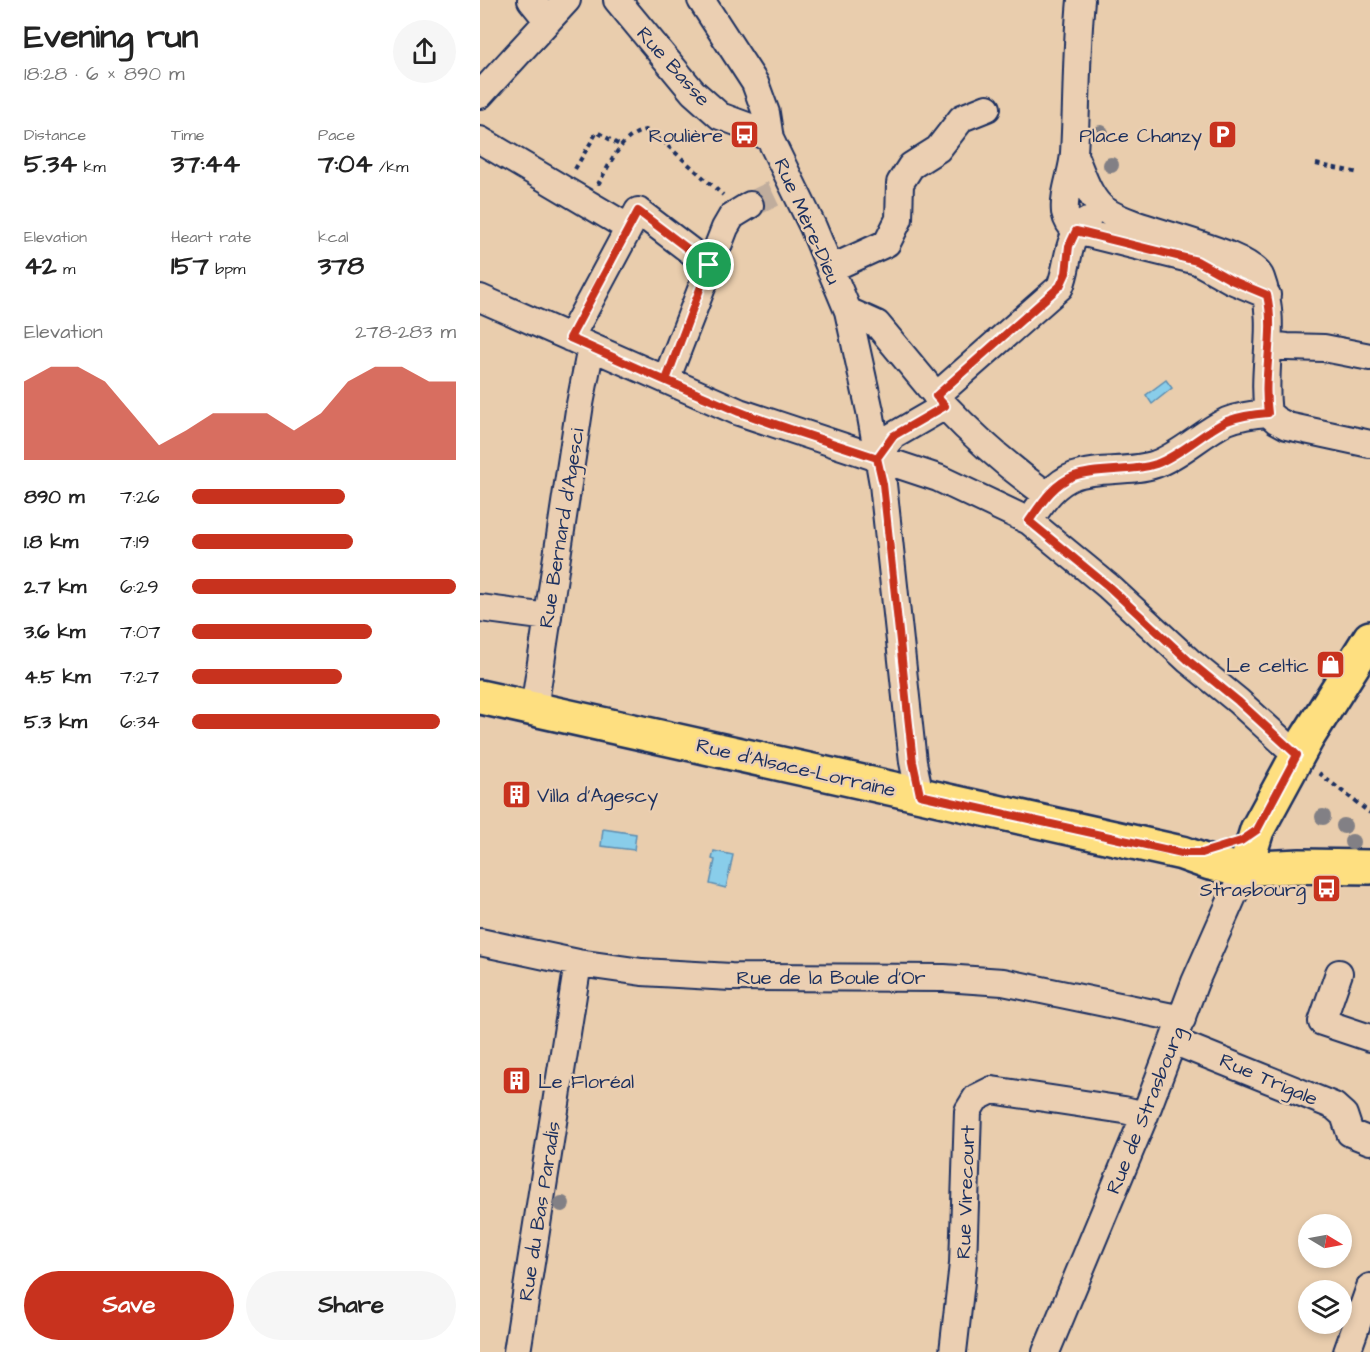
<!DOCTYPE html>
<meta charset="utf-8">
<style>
:root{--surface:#fff;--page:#f6f6f6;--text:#222;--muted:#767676;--accent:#c8321e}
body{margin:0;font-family:"Architects Daughter",sans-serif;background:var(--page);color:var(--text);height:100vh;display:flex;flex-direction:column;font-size:22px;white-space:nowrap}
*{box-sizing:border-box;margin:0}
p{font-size:20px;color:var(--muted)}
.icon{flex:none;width:33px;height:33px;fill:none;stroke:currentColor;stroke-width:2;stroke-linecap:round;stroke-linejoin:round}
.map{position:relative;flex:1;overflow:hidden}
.details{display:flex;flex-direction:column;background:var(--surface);width:480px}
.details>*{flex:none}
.needle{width:39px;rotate:100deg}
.fabs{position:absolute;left:818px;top:1214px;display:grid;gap:12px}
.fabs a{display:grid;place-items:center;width:54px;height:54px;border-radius:50%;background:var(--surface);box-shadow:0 3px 9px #0003;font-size:30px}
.pin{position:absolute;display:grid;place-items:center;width:51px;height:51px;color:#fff;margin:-26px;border:3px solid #fff;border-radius:50%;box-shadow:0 2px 6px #0007}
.round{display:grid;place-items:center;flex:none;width:63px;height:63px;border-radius:32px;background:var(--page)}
.overview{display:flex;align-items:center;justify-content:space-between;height:102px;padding:0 24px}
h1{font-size:33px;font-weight:700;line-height:45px}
.stats{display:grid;grid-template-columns:repeat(3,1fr);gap:9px;height:102px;padding:6px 24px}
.stats div{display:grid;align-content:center}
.stats b{font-size:26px;font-weight:700}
.stats small{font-size:16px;font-weight:400}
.stats p{font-size:16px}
.chart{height:168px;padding:12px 24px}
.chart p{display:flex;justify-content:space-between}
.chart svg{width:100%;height:108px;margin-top:6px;fill:var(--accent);opacity:.7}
.cta{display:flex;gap:12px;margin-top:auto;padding:12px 24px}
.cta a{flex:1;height:69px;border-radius:36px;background:var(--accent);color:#fff;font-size:24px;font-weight:700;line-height:69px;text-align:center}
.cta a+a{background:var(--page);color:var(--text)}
ul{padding:0 24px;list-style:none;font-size:20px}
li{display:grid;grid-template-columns:96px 72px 1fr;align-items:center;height:45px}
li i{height:15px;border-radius:8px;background:var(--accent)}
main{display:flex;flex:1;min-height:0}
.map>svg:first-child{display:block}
.water{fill:#89cdea;stroke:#5d8eb2;stroke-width:1.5}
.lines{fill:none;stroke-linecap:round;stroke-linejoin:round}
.minor-tunnel{stroke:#c0ad9d;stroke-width:26;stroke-dasharray:26 13;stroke-linecap:butt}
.minor-casing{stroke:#1b2f5e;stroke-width:30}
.major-casing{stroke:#1b2f5e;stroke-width:38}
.path{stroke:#1b2f5e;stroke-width:4;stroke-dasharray:4.5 4.5;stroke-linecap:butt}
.minor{stroke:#ebcfb2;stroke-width:26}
.major{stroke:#fedf80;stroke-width:33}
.tree{fill:#828085}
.route-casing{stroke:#fff;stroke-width:12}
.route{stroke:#c8321e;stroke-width:8}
.labels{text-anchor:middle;stroke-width:5;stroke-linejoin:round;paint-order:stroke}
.street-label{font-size:20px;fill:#1b2f5e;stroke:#ebcfb2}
.poi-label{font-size:20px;fill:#1b2f5e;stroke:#ebcfb2;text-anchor:end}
</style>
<main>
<section class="details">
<div class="overview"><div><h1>Evening run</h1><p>18:28 · 6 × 890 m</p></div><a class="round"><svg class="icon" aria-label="share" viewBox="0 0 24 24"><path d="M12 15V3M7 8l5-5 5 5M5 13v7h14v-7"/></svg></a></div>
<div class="stats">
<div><p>Distance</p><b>5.34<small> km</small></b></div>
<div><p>Time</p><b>37:44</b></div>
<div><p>Pace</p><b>7:04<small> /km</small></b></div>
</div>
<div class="stats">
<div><p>Elevation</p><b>42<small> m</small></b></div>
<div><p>Heart rate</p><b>157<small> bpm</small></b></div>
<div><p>kcal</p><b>378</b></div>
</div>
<div class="chart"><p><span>Elevation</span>278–283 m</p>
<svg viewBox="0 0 160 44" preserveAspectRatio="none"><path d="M0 44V12L10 6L20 6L30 12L40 25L50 38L60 32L70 25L80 25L90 25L100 32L110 25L120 12L130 6L140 6L150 12L160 12V44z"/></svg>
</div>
<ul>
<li><b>890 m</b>7:26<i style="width:58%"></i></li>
<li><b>1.8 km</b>7:19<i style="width:61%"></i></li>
<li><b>2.7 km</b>6:29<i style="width:100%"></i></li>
<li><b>3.6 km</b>7:07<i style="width:68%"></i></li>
<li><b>4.5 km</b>7:27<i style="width:57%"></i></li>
<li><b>5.3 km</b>6:34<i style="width:94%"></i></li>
</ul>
<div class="cta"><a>Save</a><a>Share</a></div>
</section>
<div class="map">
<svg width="890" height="1352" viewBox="0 0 890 1352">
<rect width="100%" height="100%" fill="#e9cdad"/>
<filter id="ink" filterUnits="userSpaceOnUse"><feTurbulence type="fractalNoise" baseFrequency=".0167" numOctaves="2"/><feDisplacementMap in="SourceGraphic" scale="12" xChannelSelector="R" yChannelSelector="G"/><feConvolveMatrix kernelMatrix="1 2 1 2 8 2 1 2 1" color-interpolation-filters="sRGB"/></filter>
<g filter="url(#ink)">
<path class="water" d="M 686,380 L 692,388 L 672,404 L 666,395 Z
M 123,829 L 156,834 L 154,850 L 121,846 Z
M 234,851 L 253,855 L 246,888 L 230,884 L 235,860 L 232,859 Z"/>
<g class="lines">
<path class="minor-tunnel" d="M 270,205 L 301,190"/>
<defs>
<path id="minor" d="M 51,0 L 68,21
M 137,0 L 213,92 L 240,116 L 270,127 L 290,139
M 221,0 L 275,83 L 286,113 L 290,139 L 333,227 L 368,311 L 390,411 L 403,484 L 433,762 L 440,795
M 601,0 C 596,51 597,102 594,153 C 593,172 583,192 585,212 C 587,221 590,225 596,231 L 717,261 L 751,280 L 787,295
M 0,95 L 87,0
M 0,140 L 149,228
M 594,155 C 602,173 609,199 625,210 C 655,232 771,250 781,278 C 798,324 781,366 788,413
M 350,269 L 407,243 L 419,219 L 420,183 L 431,166 L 458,149 L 482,118 L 507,108
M 0,298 L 259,412 L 458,478 L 549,521 L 628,586 L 709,661 L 758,701 L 817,755
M 368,311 L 397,324 L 465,406 L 413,436 L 397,458
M 90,338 L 158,211 L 229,265
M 789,345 L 807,347 L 844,348 L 890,357
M 186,380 L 245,228 L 252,216 L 270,205
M 456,396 L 580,287 C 590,263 585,238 607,221
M 465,406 C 497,440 530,468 567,495
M 788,413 L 796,420 L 807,426 L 890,444
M 549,521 C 561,504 573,484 594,476 C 620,467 650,473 676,464 C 702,454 722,433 747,421 C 760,416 774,414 788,413
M 0,608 L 68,617
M 54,709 L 100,404 L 111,347
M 0,942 L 98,963 L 162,972 L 251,977 L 464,978 L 523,982 L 702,1019
M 859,973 L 842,1022 L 890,1038
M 693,1041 L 854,1106 L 864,1115 L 870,1133 L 890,1141
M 37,1352 L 98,963
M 473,1352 L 483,1264 L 488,1111 L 496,1098 L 512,1090 L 644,1110 L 665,1115
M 566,1352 L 665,1115 L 715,982 L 765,869
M 867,1352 L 890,1287"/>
<path id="major" d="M 0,697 L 702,853 L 730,863 L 756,869 L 820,866 L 890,867
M 765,869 L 777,830 L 827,738 L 890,638"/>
</defs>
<use href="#minor" class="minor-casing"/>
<use href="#major" class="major-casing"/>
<path class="path" d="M 188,146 L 243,195
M 836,164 L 879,173
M 95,169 L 117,132 L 141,146
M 117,182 L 119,183 C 130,164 142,134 166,130 L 186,144
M 839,773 L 890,813"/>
<use href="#minor" class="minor"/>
<use href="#major" class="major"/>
</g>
<g class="tree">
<circle cx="621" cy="133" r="8"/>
<circle cx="631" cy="165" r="8"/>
<circle cx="843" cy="817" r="8"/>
<circle cx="864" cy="826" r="8"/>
<circle cx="872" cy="842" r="8"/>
<circle cx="82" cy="1204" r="8"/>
</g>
</g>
<g class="lines" filter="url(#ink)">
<defs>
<path id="route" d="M 229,265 L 186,380 L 259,412 L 397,458 L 403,484 L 433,762 L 440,795 L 702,853 L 722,853 L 761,841 L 777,830 L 817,755 L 758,701 L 709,661 L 628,586 L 549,521 C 561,504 573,484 594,476 C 619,467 650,473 676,464 C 702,454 722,433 747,421 C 760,416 774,414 788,413 C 782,373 796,334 787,295 L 751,280 L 717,261 L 596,231 L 589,246 L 586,273 L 580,286 L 456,396 L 465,406 L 413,436 L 397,458 C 351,442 303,429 258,411 C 201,389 145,362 90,338 L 158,211 L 229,265"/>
</defs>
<use href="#route" class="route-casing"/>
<use href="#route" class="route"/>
</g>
<defs>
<symbol id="bus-square" viewBox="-11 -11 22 22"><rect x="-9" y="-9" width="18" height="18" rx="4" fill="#c8321e" stroke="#ebcfb2"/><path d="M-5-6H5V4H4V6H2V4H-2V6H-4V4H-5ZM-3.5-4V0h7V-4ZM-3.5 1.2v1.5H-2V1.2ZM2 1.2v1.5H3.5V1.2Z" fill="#fff"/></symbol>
<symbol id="parking-square" viewBox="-11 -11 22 22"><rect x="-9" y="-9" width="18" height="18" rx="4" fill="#c8321e" stroke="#ebcfb2"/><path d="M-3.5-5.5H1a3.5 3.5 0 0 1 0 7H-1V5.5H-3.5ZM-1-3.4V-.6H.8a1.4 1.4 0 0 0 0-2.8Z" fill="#fff"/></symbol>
<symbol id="shop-square" viewBox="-11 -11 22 22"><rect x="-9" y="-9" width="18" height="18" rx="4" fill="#c8321e" stroke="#ebcfb2"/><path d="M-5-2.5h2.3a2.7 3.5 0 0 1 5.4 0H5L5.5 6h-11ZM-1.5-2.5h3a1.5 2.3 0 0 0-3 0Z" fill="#fff"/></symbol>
<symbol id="building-square" viewBox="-11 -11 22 22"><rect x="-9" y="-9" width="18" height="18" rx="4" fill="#c8321e" stroke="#ebcfb2"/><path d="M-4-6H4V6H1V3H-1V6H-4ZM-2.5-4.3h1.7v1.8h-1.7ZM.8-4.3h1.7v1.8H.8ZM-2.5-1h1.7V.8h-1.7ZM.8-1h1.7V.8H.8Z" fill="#fff"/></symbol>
</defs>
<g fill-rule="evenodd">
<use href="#bus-square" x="248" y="118" width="33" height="33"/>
<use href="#parking-square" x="726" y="118" width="33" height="33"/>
<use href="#shop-square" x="834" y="648" width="33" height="33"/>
<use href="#building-square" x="20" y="778" width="33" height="33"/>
<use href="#bus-square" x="830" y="872" width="33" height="33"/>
<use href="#building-square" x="20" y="1064" width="33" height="33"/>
</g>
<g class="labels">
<g class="street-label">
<text transform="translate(194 66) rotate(48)" y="7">Rue Basse</text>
<text transform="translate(328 221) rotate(66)" y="7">Rue Mère-Dieu</text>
<text transform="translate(81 528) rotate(-81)" y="7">Rue Bernard d'Agesci</text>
<text transform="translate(316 767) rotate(13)" y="7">Rue d'Alsace-Lorraine</text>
<text x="351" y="984">Rue de la Boule d'Or</text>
<text transform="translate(789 1079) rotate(23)" y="7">Rue Trigale</text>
<text transform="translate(665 1110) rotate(-68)" y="7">Rue de Strasbourg</text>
<text transform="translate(485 1192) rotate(-88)" y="7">Rue Virecourt</text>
<text transform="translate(59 1211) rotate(-81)" y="7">Rue du Bas Paradis</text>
</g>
<g class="poi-label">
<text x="243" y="142">Roulière</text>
<text x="722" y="142">Place Chanzy</text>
<text x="829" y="672">Le celtic</text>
<text x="57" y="802" text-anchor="start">Villa d'Agescy</text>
<text x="826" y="896">Strasbourg</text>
<text x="58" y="1088" text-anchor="start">Le Floréal</text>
</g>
</g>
</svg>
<div class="fabs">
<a><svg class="needle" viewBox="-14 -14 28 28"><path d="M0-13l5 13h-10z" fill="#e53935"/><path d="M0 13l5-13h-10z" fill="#767676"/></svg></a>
<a><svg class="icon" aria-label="layers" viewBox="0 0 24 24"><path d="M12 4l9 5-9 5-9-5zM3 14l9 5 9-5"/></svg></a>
</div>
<div class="pin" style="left:229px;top:265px;background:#1e9e55"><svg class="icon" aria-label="arrive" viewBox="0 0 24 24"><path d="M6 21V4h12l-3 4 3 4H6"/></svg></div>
</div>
</main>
